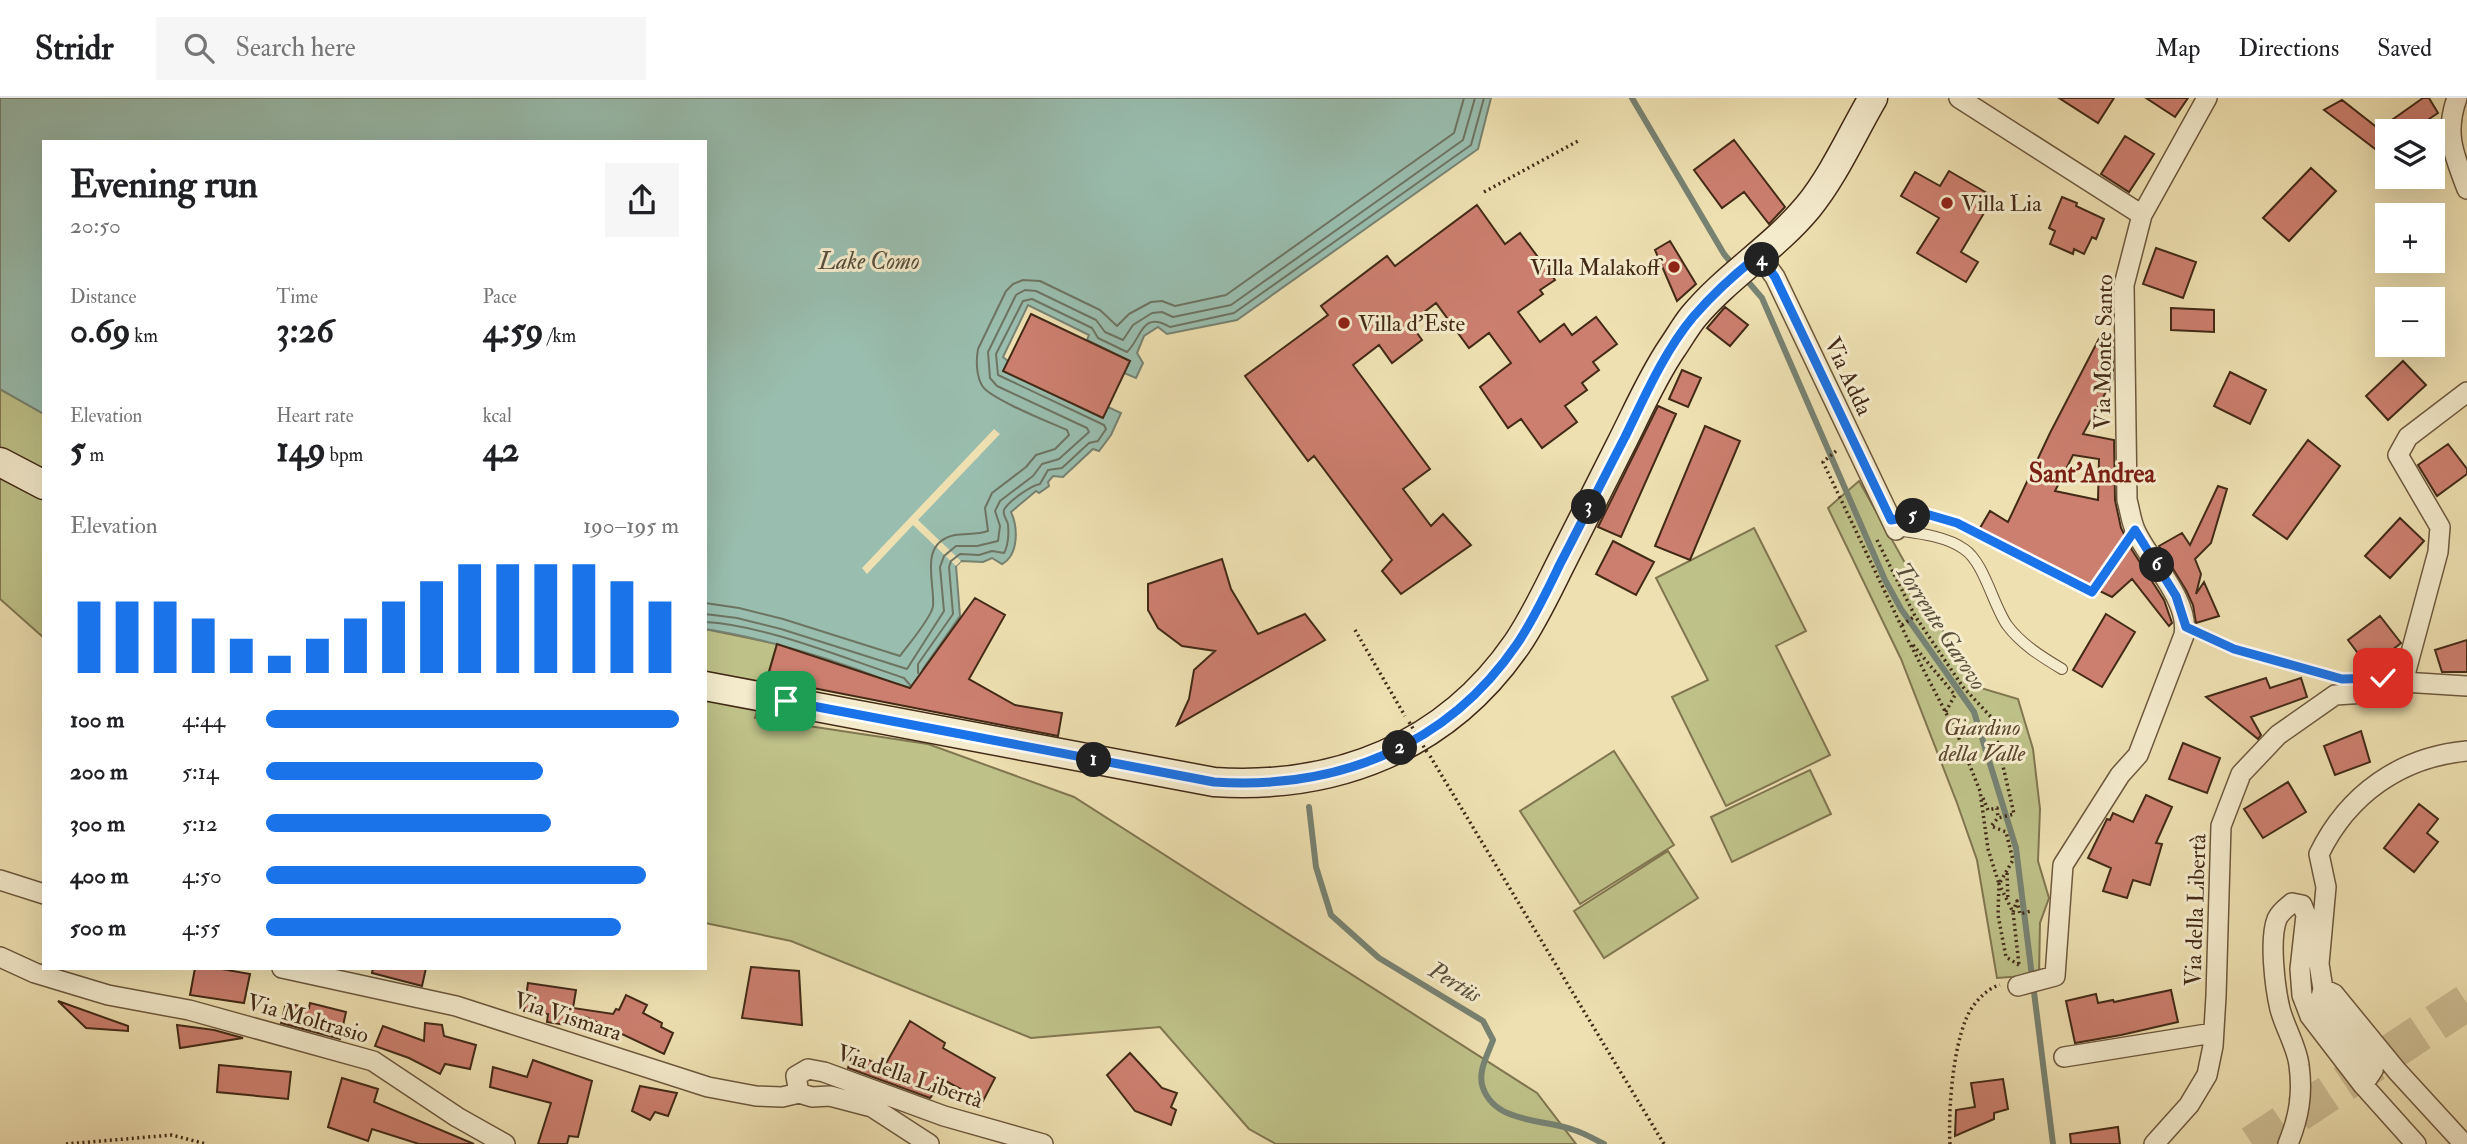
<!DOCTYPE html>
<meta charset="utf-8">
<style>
:root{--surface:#fff;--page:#f6f6f6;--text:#202124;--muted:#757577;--line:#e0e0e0;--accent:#1a73e8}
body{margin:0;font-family:"IM FELL Double Pica",serif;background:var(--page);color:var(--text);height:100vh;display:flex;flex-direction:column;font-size:26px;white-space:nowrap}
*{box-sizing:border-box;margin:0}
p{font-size:23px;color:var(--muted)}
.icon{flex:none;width:38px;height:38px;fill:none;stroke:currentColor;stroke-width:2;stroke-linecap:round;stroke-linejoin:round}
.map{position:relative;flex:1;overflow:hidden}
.sheet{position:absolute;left:42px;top:42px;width:665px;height:830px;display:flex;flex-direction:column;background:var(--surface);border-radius:0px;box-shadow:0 7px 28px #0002}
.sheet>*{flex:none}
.buttons{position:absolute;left:2375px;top:21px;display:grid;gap:14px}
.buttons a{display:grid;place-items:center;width:70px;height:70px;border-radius:0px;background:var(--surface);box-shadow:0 7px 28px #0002;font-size:35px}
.pin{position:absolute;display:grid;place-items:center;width:60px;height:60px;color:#fff;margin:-30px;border-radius:14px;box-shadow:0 4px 10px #0006}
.km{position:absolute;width:35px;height:35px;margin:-18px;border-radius:50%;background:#222;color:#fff;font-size:19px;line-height:35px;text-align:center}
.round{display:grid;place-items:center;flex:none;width:74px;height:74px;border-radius:0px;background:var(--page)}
.headline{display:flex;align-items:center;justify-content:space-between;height:119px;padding:0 28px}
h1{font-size:38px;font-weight:800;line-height:52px}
.stats{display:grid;grid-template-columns:repeat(3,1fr);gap:10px;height:119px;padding:7px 28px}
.stats div{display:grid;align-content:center}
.stats b{font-size:35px;font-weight:800}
.stats small{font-size:19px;font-weight:400}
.stats p{font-size:19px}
.chart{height:196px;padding:14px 28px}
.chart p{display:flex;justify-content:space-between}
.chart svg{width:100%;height:126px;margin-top:7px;stroke:var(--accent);stroke-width:6}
ul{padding:0 28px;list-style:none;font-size:23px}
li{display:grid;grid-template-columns:112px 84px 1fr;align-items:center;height:52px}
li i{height:18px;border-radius:9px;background:var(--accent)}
header{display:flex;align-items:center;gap:42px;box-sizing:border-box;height:98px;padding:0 35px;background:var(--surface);border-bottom:2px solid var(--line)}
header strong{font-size:33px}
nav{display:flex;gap:38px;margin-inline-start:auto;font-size:24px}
.search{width:490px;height:63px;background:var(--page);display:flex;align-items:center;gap:18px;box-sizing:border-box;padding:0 24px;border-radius:0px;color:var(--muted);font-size:26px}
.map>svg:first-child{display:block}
.green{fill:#bec188;stroke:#807650;stroke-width:2}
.water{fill:#99bdae;stroke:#778272;stroke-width:2}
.pier{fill:#eee0b1}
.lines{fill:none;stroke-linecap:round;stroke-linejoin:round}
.shore{stroke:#6e7462;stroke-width:2}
.stream{stroke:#778272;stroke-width:6}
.building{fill:#cc7f6f;stroke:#432a17;stroke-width:2;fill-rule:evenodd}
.highway-tunnel{stroke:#ccbc92;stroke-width:37;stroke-dasharray:37 18;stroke-linecap:butt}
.lane-casing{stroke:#6e583e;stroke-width:12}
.street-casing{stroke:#6e583e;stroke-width:22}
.secondary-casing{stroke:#432a17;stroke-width:31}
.path{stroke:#432a17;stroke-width:3.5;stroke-dasharray:2 3.5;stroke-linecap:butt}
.lane{stroke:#f4ebcc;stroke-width:10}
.street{stroke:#f4ebcc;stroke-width:19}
.secondary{stroke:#f4ebcc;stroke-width:28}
.path-bridge{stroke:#432a17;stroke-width:3.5;stroke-dasharray:2 3.5;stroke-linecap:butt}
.route-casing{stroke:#fff;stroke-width:14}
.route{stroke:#1a73e8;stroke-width:9}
.poi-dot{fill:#8f2418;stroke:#f4ebcc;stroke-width:2.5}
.labels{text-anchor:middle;stroke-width:6;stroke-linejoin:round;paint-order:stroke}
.poi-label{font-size:23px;fill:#432a17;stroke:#f4ebcc;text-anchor:start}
.street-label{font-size:23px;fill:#432a17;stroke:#f4ebcc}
.park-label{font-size:23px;font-style:italic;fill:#5c482e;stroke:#f4ebcc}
.water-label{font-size:24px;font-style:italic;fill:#584f3d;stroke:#f4ebcc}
.quarter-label{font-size:26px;font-weight:bold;fill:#7a1f14;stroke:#f4ebcc}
</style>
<header>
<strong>Stridr</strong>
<div class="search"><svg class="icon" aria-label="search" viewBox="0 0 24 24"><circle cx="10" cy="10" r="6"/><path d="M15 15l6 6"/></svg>Search here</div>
<nav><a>Map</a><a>Directions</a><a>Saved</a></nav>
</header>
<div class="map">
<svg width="2467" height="1046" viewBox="0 0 2467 1046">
<rect width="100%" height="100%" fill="#eee0b1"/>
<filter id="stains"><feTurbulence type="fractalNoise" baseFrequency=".00286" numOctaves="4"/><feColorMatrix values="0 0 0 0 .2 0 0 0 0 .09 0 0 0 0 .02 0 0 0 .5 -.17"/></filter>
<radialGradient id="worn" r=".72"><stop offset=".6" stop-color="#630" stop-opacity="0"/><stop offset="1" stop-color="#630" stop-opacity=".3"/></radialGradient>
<path class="green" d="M 0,291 L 44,316 L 44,540 L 0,501 Z
M 1859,383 L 1974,588 L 2018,601 L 2033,651 L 2040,711 L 2038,763 L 2049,800 L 2040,825 L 2039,877 L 1997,880 L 1977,762 L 1957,705 L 1901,561 L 1828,410 Z
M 1754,430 L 1806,533 L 1776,548 L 1830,657 L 1726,708 L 1672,599 L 1708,582 L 1656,480 Z
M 705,531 L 777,546 L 755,620 L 928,646 L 1074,699 L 1537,995 L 1576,1046 L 1276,1046 L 1249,1031 L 1160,929 L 1031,940 L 791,843 L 705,825 Z
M 1614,653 L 1674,747 L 1580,806 L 1520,713 Z
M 1810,672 L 1831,716 L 1732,764 L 1711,719 Z
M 1668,753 L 1698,800 L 1604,860 L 1574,813 Z"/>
<path class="water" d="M 0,0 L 1491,0 L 1478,51 L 1237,222 L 1167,236 L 1158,229 L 1144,238 L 1137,255 L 1143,265 L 1136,280 L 1124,275 L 1130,263 L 1087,242 L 1089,237 L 1028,207 L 1003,259 L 1008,263 L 1004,273 L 1102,320 L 1108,309 L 1121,315 L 1111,337 L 1099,353 L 1093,351 L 1063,379 L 1053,378 L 1048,384 L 1049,388 L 1039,395 L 1036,393 L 1011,414 C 1018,429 1019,457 1002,466 L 992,460 L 983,464 L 961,463 L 956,468 L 960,518 L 923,571 L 954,588 L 942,607 C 872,573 782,543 705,531 L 705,44 L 44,44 L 44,316 L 0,291 Z"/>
<path class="pier" d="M 994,331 L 1000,336 L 918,422 L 961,463 L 956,468 L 913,427 L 867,476 L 862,470 Z"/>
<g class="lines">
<path class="shore" d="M 705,505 L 739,510 L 783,521 L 900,558 C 908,547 932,519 933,508 C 935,483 918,445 955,437 C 966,435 977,437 988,433 L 985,410 L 992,395 L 1026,369 L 1036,357 L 1055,351 L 1069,337 L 1067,332 C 1049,324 993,302 983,289 C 976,279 976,262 978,251 L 1006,193 L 1013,186 L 1023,182 L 1040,183 L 1100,212 L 1117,228 L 1129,216 L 1151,204 L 1162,203 L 1175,208 L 1226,197 L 1454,35 L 1464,0
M 705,516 L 737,520 L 781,531 L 907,571 L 944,513 L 940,469 L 944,458 L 956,448 L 977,448 L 998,443 L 1000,428 L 995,413 L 1000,403 L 1033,378 L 1042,366 L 1059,361 L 1089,334 L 1087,330 L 997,288 L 990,280 L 988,254 L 1016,197 L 1025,192 L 1036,193 L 1096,222 L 1105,234 L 1123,242 L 1133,227 L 1152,215 L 1162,214 L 1173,219 L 1231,207 L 1463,42 L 1475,0
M 705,524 C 765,527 846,561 904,580 L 910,587
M 918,575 L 918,566 L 953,516 L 949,469 L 951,463 L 960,456 L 979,457 L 992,453 L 1004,455 C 1008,448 1009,436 1008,427 C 1008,422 1002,418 1004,412 C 1007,404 1032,387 1040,386 L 1048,372 L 1062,370 L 1089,345 L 1098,343 L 1106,331 L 1104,327 L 998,277 L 996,256 L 1023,203 L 1032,201 L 1092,230 L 1098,240 L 1127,254 C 1142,240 1141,212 1170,229 L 1234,215 L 1471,47 L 1484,0"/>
<path class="stream" d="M 1632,0 L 1724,156 L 1734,168
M 1744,179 L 1762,200 L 1885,482 L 1901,511 L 1974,614 L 2016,750 L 2053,1046
M 1309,709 L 1316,769 L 1331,817 L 1379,860 L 1483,923 L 1493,942 C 1488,956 1477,974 1483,990 C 1496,1026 1545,1021 1574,1032 C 1584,1035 1594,1041 1604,1046"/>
</g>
<path class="building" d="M 2059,0 L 2114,0 L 2098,25 Z
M 2146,0 L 2188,0 L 2175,19 Z
M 2423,0 L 2429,0 L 2438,15 L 2411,33 L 2387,33 L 2387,60 L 2324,12 L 2342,2 L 2379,31 Z
M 2125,38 L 2154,56 L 2129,94 L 2101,76 Z
M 1734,42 L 1785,109 L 1769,126 L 1744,94 L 1722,110 L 1694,72 Z
M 2311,70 L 2336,93 L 2289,143 L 2263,120 Z
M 1949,73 L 1987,95 L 1977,112 L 1984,115 L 1961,154 L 1978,164 L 1966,184 L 1917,155 L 1939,120 L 1901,98 L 1915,74 L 1940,88 Z
M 2062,99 L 2077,105 L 2076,108 L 2104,121 L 2096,141 L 2092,139 L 2084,156 L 2074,151 L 2073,156 L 2050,146 L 2055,133 L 2049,130 Z
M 1477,107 L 1505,146 L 1520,135 L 1555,182 L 1540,192 L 1543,196 L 1518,214 L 1540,244 L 1564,226 L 1572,237 L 1596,219 L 1617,246 L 1593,264 L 1599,272 L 1582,285 L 1587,292 L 1565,308 L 1577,324 L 1542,350 L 1521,321 L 1508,330 L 1480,289 L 1511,265 L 1489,235 L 1469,250 L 1436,205 L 1410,225 L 1422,242 L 1392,265 L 1379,247 L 1353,267 L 1430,371 L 1403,391 L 1431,428 L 1443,416 L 1471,447 L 1401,496 L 1382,473 L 1392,462 L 1314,358 L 1308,363 L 1245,278 L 1328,217 L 1321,208 L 1387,158 L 1395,168 Z
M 1670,143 L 1696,186 L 1677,203 L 1655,152 Z
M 2156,150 L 2196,164 L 2183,200 L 2143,186 Z
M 1725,209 L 1748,227 L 1730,248 L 1707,230 Z
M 2171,210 L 2214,212 L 2214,234 L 2171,232 Z
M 1031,216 L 1130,263 L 1103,320 L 1003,273 Z
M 2102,235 L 2113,242 L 2113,281 L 2083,336 L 2114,342 L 2115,402 L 2121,430 L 2132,452 L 2164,502 L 2172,525 L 2169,528 L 2132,481 L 2112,499 L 2016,452 L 1980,430 L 1990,413 L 2008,424 L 2050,335 ZM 2073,357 L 2099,361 L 2098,402 L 2055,393 Z
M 2403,263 L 2426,287 L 2388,322 L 2366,298 Z
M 1682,272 L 1701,280 L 1688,309 L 1669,301 Z
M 2230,274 L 2266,292 L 2250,326 L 2214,308 Z
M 1658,308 L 1676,316 L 1621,439 L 1598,429 Z
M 1705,328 L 1740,343 L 1690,462 L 1655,448 Z
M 2308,342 L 2340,368 L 2287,441 L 2253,417 Z
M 2448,346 L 2467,371 L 2467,376 L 2437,398 L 2418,367 Z
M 2218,388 L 2227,391 L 2211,445 L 2195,461 L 2201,476 L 2196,496 L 2204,484 L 2219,518 L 2196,525 L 2193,507 L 2186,492 L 2159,448 L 2182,435 L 2190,447 Z
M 2400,420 L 2424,443 L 2390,480 L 2365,458 Z
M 1613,443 L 1654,464 L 1636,497 L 1596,476 Z
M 1222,461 L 1231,491 L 1258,536 L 1305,516 L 1325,542 L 1177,627 L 1189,601 L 1194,572 L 1215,553 L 1182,548 L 1158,530 L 1148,512 L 1148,486 Z
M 975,500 L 1005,517 L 969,581 L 1015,607 L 1062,615 L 1058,638 L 767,581 L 777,546 L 910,590 Z
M 2106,516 L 2135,534 L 2102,589 L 2073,572 Z
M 2380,518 L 2401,545 L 2369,570 L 2348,542 Z
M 2467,542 L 2467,574 L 2442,574 L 2435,552 Z
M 2266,580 L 2270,590 L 2301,580 L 2307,599 L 2251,619 L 2261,637 L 2258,641 L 2206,599 Z
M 2361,633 L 2370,664 L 2335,677 L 2324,648 Z
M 2183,645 L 2220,660 L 2207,695 L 2169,681 Z
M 2288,684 L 2306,714 L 2263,740 L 2244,711 Z
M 2146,697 L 2172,709 L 2156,745 L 2162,746 L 2150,787 L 2133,782 L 2127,800 L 2103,793 L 2111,770 L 2088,760 L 2107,721 L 2110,722 L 2113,715 L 2133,724 Z
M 2419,706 L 2438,721 L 2427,735 L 2438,744 L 2414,774 L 2384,750 Z
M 751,869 L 799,873 L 802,927 L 742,920 Z
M 195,870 L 216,870 L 250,876 L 244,905 L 190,897 Z
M 373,870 L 426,870 L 422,888 L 372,875 Z
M 528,885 L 576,892 L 573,910 L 613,916 L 616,911 L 619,912 L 626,897 L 647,907 L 643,915 L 662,925 L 661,929 L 673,935 L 664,956 L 586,919 L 585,930 L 547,924 L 548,916 L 524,913 Z
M 2171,892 L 2178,924 L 2121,937 L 2075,945 L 2066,903 L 2096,896 L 2098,905 L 2113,902 L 2114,904 Z
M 58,903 L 128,928 L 128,933 L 86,930 Z
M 286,905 L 309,910 L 310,905 L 346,914 L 340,941 L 281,925 Z
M 910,923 L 945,945 L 943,950 L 995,980 L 983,1003 L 944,982 L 930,1000 L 848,970 L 853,955 L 884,969 Z
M 425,925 L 442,927 L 444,938 L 476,947 L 470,971 L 445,966 L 440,976 L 409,960 L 375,948 L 383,928 L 424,943 Z
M 177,927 L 214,932 L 243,940 L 180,950 Z
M 1130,955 L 1162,990 L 1177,995 L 1171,1009 L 1176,1012 L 1171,1027 L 1135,1013 L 1107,977 Z
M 533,962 L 592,983 L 578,1039 L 569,1038 L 567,1046 L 538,1046 L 551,1005 L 490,989 L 493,969 L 527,979 Z
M 219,967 L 291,974 L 288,1001 L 217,994 Z
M 342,980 L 378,991 L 374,1004 L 474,1046 L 419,1046 L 372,1031 L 368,1043 L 328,1029 Z
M 2003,981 L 2008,1011 L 1994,1015 L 1994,1021 L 1955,1038 L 1956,1012 L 1975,1009 L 1971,985 Z
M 640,988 L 677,995 L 668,1018 L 655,1014 L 650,1022 L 632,1013 Z
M 2118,1029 L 2120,1046 L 2071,1046 L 2070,1036 Z"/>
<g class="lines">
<path class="highway-tunnel" d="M 2252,1046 L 2467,904"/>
<defs>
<path id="lane" d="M 1896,432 C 1917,435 1946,438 1964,451 C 1984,464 1993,507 2007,527 C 2021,546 2042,559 2062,571"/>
<path id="street" d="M 1959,0 L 2142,117
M 2457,0 C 2444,36 2454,57 2467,91
M 1759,157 L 1775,179 L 1896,432
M 2403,584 L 2467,588
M 0,782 L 44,796
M 0,859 L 35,875 L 108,897 L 189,912 L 373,963 L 457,1019 L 505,1046
M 282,870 L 456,908 L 708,989 L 756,998 L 782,999 L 799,995
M 2018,888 L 2055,878 L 2063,767 L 2120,677 L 2138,657 L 2184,537 C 2190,502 2150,464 2136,434 C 2131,424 2130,412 2127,402 L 2124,187 L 2142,117 L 2207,0
M 2323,891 L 2334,896 L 2397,973 L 2464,1046
M 2064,959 L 2213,935
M 2363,987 L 2373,972 L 2320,903 L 2323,891 L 2319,866 L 2326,789 L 2319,756 C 2348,696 2401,659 2467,653
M 929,1046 L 872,1009 L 830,998 L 812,999 L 799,995 L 796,978 L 808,971 L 824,974 L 944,1018 L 1043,1046
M 2154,1046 L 2189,1007 L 2207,977 L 2213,948 L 2216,898 L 2221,728 L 2241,676 L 2278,637 L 2335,597 L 2381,594 L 2403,584 L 2438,454 L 2440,429 L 2398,357 L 2408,339 L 2467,294
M 2288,1046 C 2299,1019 2303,996 2299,967 C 2297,949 2285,930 2280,911 C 2275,890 2269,841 2277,821 C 2280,814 2286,810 2292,805 L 2302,807 L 2306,817 L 2300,871 L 2302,897 L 2310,918 L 2363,987 L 2416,1046"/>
<path id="secondary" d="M 0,364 L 44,387
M 705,588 L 1214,684 C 1336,692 1446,649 1517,546 C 1534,521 1547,493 1560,467 C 1580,427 1600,388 1620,348 C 1637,315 1651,281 1672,250 C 1679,240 1685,229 1693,219 C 1727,178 1774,150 1808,109 C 1834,77 1852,36 1873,0"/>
</defs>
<use href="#lane" class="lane-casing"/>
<use href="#street" class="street-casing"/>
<use href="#secondary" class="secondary-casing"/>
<path class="path" d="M 1484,94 L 1578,43
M 1836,353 L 1823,364 L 1907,540 L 1958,638 L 1980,693 L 1988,751 L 1999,786
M 1915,418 L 1926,416 L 1957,425 L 2092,494 L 2122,452
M 1877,442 L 1915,518 L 1963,589 L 1992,620 L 2014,716 L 1998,720 L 1991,728 L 2006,734 L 2013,762 L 1999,786
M 1902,527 L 1915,518
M 1355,532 L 1405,618
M 2203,537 L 2233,551 L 2329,577
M 1913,547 L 1955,597 L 1945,615
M 1430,658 L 1664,1046
M 1983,700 L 1988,712 L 1997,710 L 1998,720
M 2007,775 L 2008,802
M 2013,814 L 2017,803 L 2020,816 L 2031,813
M 2019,867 L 2006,859 L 1998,817 L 1999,786 L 2013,814 L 2019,867 L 2019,868
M 66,1046 L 172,1037 L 206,1046
M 1950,1046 C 1948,1012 1953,952 1966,921 C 1971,908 1986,890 2000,887"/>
<use href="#lane" class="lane"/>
<use href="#street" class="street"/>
<use href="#secondary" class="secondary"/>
<path class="path-bridge" d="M 1409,624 L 1427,654"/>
</g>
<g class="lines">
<defs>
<path id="route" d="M 786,603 L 1214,684 C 1336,692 1447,649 1517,546 C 1534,521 1547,493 1560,466 C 1582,424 1603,381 1625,339 C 1645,298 1664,254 1693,219 C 1712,197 1736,175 1759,157 L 1775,179 L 1891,422 L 1926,416 L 1957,425 L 2092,494 L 2135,432 L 2176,498 L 2186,529 L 2234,551 L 2342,581 L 2383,580"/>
</defs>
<use href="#route" class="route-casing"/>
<use href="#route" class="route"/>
</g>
<g class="poi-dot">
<circle cx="1947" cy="105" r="7"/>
<circle cx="1674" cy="169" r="7"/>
<circle cx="1344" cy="225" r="7"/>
</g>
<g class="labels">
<g class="poi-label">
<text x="1961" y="113">Villa Lia</text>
<text x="1660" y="177" text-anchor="end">Villa Malakoff</text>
<text x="1358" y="233">Villa d'Este</text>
</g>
<g class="street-label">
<text transform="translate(2103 254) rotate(-89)" y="8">Via Monte Santo</text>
<text transform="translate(1849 278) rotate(65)" y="8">Via Adda</text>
<text transform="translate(2195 812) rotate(-88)" y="8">Via della Libertà</text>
<text transform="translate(568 918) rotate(18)" y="8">Via Vismara</text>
<text transform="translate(308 920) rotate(16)" y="8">Via Moltrasio</text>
<text transform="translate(910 978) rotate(19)" y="8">Via della Libertà</text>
</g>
<g class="park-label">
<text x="1982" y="637">Giardino<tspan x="1982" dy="26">della Valle</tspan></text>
</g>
<g class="water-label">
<text x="869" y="171">Lake Como</text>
<text transform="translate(1941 528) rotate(57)" y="8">Torrente Garovo</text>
<text transform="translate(1455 884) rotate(31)" y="8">Pertüs</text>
</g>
<g class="quarter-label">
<text x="2092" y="384">Sant'Andrea</text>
</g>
</g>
<rect width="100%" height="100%" filter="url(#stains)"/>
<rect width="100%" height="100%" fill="url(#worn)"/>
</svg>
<div class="buttons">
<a><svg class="icon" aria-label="layers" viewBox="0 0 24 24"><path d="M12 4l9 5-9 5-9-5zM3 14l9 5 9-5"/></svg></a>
<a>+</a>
<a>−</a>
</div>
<div class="pin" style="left:786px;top:603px;background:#1e9e55"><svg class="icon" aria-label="arrive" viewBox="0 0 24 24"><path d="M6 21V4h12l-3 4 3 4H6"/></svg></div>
<div class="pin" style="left:2383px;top:580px;background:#d93025"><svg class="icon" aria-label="check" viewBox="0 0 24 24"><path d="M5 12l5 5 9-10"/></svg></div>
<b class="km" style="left:1094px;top:662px">1</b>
<b class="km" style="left:1400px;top:650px">2</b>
<b class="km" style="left:1589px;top:409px">3</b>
<b class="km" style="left:1762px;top:162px">4</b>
<b class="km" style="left:1913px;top:418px">5</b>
<b class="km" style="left:2157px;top:467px">6</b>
<section class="sheet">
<div class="headline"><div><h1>Evening run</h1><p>20:50</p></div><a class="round"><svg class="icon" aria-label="share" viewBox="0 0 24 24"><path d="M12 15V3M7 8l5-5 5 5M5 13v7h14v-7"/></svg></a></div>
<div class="stats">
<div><p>Distance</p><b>0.69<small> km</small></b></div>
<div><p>Time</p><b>3:26</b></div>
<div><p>Pace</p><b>4:59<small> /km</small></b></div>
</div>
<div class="stats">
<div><p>Elevation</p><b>5<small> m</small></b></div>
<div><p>Heart rate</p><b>149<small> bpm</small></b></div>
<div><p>kcal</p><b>42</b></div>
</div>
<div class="chart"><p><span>Elevation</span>190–195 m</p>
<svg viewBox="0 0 160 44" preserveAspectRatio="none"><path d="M5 44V19M15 44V19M25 44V19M35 44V25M45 44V32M55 44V38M65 44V32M75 44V25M85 44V19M95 44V12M105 44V6M115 44V6M125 44V6M135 44V6M145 44V12M155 44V19"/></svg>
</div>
<ul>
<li><b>100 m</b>4:44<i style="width:100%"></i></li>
<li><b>200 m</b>5:14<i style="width:67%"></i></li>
<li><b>300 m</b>5:12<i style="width:69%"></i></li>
<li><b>400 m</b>4:50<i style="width:92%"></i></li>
<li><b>500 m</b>4:55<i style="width:86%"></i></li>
</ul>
</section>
</div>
